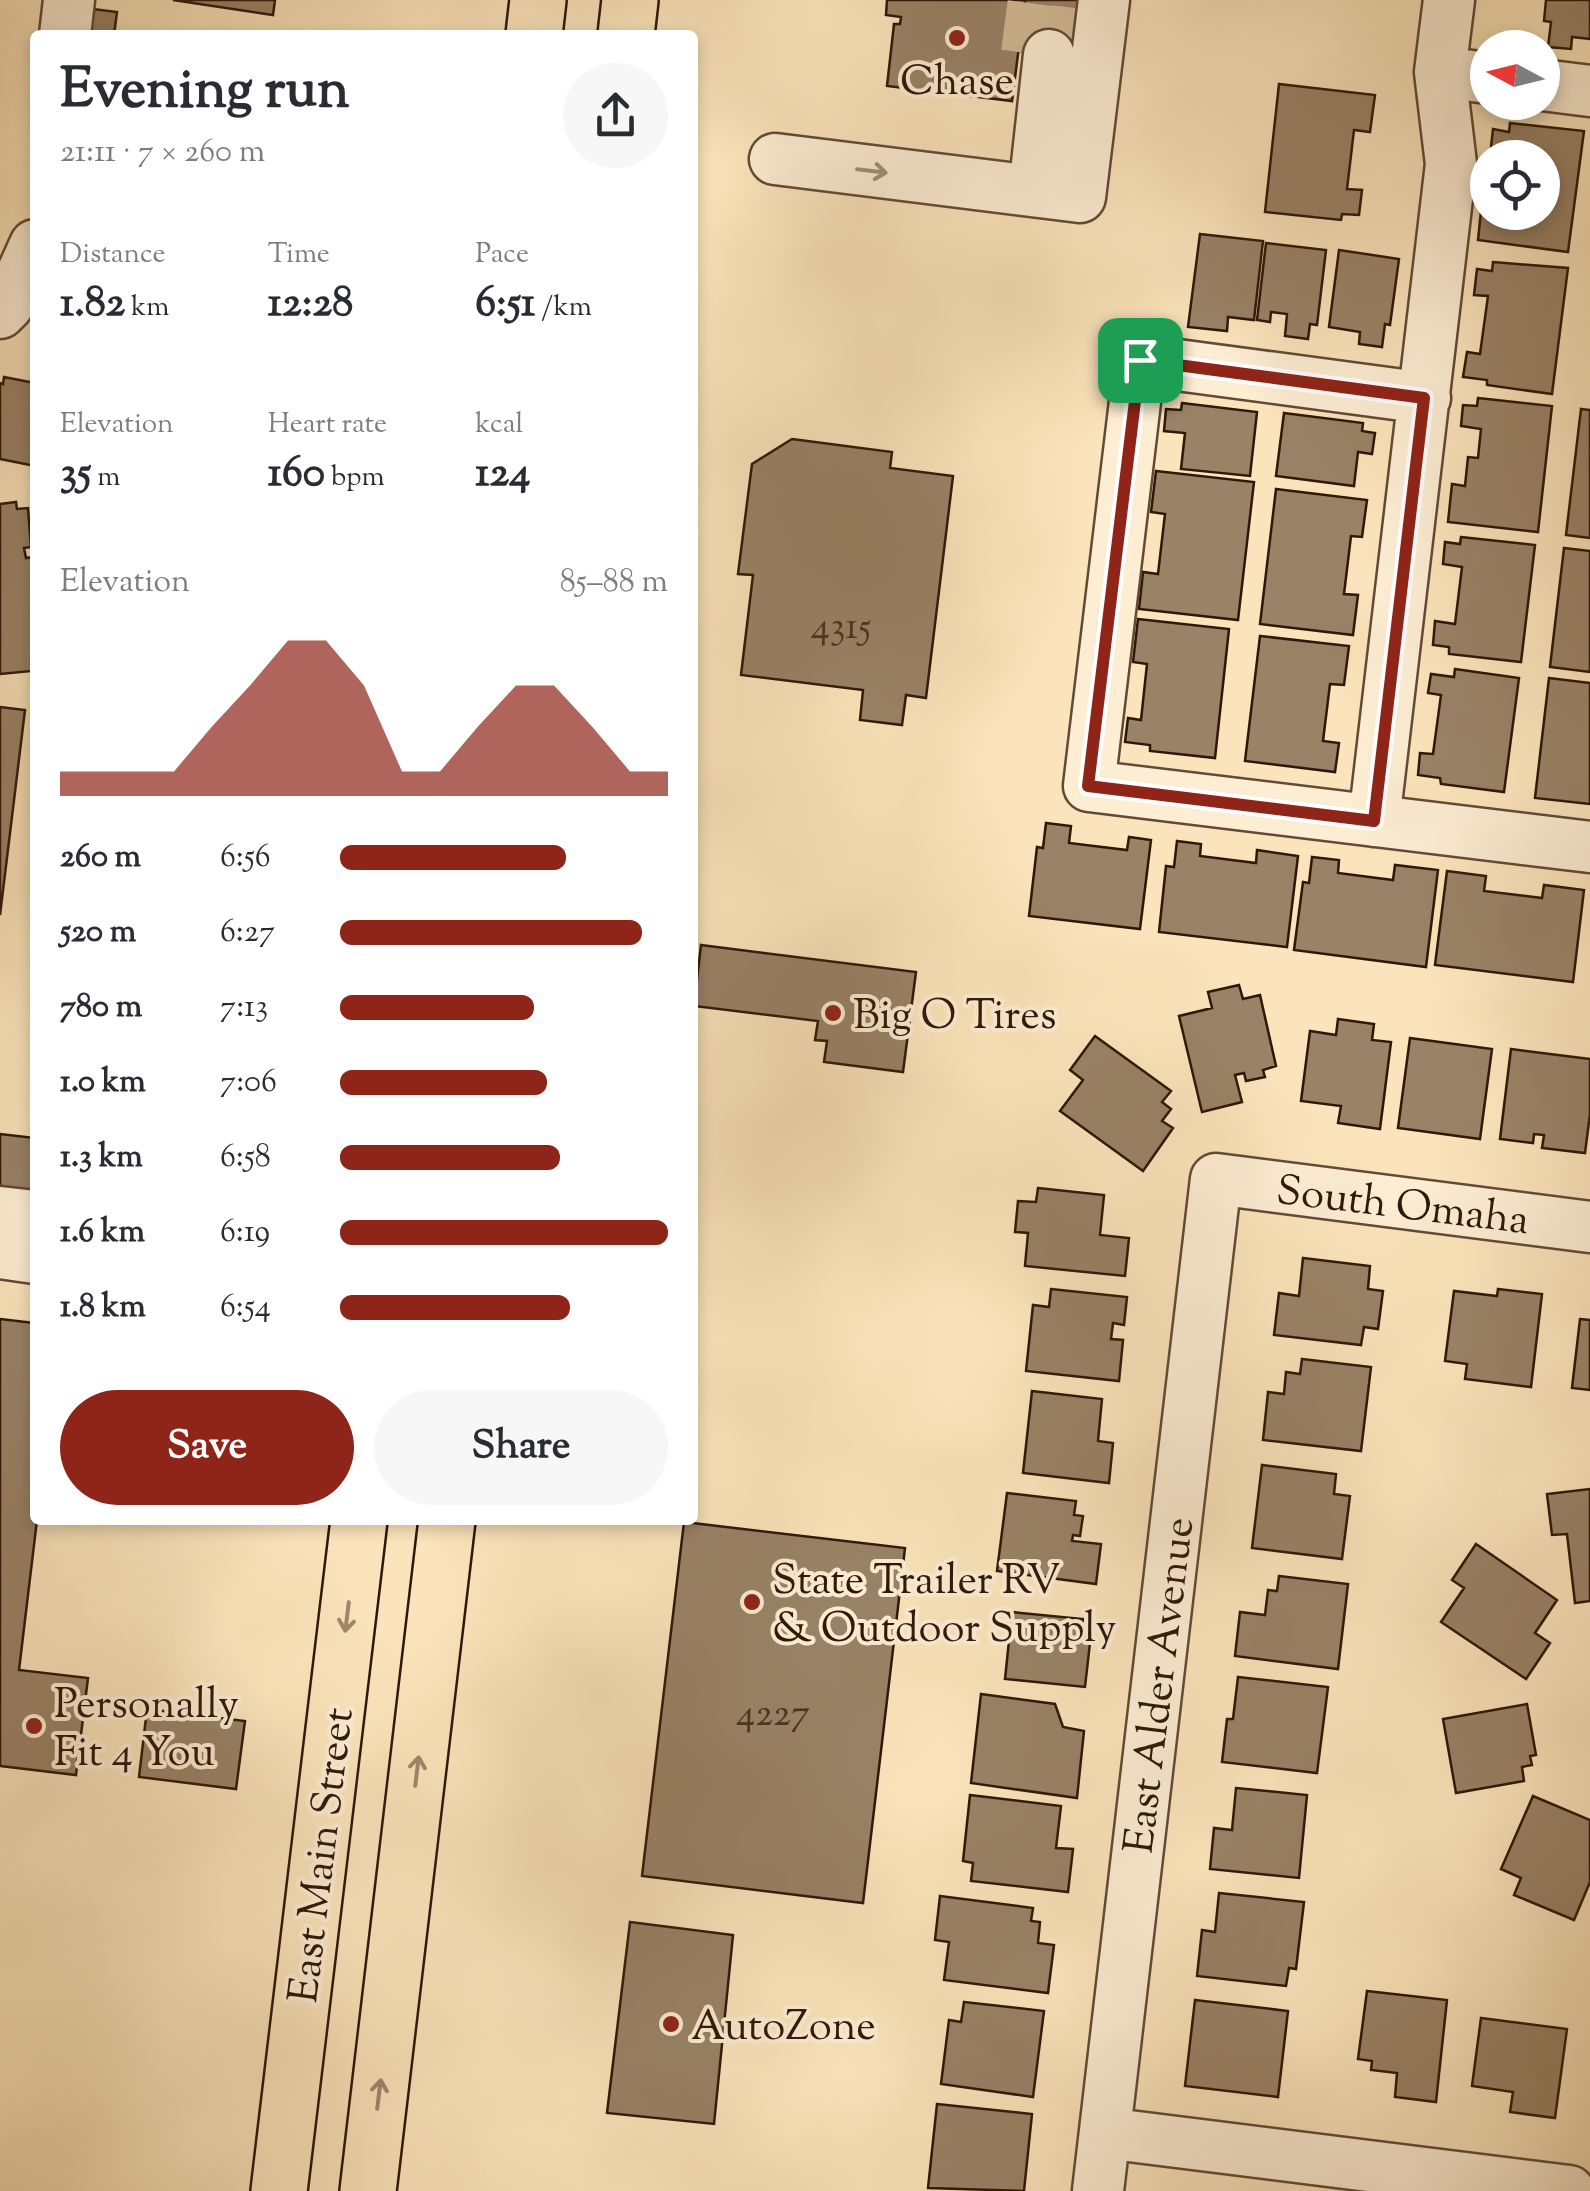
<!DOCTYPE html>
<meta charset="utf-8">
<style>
:root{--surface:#fff;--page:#f7f7f7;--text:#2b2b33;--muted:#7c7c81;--accent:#8f2418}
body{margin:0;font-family:"Sorts Mill Goudy",serif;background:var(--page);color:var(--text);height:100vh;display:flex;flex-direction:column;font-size:38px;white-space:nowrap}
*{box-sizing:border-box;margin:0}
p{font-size:32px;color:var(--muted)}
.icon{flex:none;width:55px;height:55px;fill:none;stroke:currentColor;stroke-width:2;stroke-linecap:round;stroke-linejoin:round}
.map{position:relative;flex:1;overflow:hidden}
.drawer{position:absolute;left:30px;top:30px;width:668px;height:1495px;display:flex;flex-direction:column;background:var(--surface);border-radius:10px;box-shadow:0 5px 15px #0003}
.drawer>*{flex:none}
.needle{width:65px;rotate:277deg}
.tools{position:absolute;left:1470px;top:30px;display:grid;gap:20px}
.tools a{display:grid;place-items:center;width:90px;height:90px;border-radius:50%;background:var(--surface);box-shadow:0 5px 15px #0003;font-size:50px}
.pin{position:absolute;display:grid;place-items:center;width:85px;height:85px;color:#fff;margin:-42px;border-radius:20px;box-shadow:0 5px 15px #0006}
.round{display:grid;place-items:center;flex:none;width:105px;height:105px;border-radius:52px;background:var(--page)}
.summary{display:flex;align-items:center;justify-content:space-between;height:170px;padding:0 30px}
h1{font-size:55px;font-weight:700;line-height:75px}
.metrics{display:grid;grid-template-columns:repeat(3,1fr);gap:15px;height:170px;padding:10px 30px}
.metrics div{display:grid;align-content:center}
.metrics b{font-size:42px;font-weight:700}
.metrics small{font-size:28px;font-weight:400}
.metrics p{font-size:28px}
.chart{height:280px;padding:20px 30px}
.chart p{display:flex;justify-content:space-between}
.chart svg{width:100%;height:180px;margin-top:10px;fill:var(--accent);opacity:.7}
.button{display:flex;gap:20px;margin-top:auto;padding:20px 30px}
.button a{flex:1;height:115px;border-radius:60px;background:var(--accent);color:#fff;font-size:40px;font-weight:700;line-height:115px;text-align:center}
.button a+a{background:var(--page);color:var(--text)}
ul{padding:0 30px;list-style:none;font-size:32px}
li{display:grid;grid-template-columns:160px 120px 1fr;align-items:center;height:75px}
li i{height:25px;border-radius:12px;background:var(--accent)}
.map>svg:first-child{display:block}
.building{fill:#998266;stroke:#2f1709;stroke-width:2.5}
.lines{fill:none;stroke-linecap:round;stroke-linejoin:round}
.minor-tunnel{stroke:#d2bb97;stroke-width:50;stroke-dasharray:50 25;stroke-linecap:butt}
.minor-casing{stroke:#624a36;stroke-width:55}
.major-casing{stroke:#2f1709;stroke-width:60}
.minor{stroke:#fcedd3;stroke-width:50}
.major{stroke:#fbe4bb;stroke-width:55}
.oneway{stroke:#a08d78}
.oneway2{stroke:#9f886b}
.route-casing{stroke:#fff;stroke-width:20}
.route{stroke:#8f2418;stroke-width:12}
.poi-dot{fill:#8f2418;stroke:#fcedd3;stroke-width:4}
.labels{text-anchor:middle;stroke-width:8;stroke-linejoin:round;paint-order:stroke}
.number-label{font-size:38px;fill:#4a3220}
.poi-label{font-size:42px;fill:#2f1709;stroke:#fcedd3;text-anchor:start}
.street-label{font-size:42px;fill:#2f1709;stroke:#fcedd3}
</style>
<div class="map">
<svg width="1590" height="2191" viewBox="0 0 1590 2191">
<rect width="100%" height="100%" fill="#fbe4bb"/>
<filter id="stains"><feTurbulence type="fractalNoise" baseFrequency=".002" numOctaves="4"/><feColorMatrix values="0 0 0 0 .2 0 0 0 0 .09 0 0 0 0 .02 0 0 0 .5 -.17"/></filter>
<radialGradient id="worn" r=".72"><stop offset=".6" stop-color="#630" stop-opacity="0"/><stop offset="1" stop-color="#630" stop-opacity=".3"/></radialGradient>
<path class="building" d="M 173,0 L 275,0 L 273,15 Z
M 887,0 L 1025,0 L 1012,101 L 887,86 L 894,24 L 900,24 L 901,17 L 886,15 Z
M 1025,0 L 1093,0 L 1086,59 L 1019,51 Z
M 1546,0 L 1590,0 L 1590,39 L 1572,37 L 1571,49 L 1548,47 L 1551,22 L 1544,21 Z
M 85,8 L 117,12 L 114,35 L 81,35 Z
M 1279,84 L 1375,95 L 1370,132 L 1354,130 L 1347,189 L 1362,190 L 1359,215 L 1342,214 L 1341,220 L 1265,212 Z
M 1510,123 L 1584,131 L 1568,252 L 1478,240 L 1481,211 L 1542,212 L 1542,158 L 1490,156 L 1493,129 L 1509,132 Z
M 1200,234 L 1263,241 L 1254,320 L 1228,317 L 1227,331 L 1188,327 Z
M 1266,243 L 1326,250 L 1317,325 L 1310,324 L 1308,339 L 1285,336 L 1287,314 L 1271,312 L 1270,322 L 1257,320 Z
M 1339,250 L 1399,259 L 1390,325 L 1385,324 L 1382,347 L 1359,344 L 1360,332 L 1329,327 Z
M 1493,262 L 1568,268 L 1552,394 L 1487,385 L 1487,380 L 1463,377 L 1467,352 L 1480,354 L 1488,296 L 1474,295 L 1477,269 L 1492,271 Z
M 4,377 L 35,383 L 35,466 L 0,459 L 0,383 L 3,384 Z
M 1478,398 L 1552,406 L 1538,532 L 1448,522 L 1452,484 L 1465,486 L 1468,457 L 1478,458 L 1481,429 L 1461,426 L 1463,405 L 1477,406 Z
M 1182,403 L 1257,412 L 1250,476 L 1181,469 L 1185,433 L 1164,431 L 1166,409 L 1181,410 Z
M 1581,409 L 1590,410 L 1590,538 L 1566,535 Z
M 1284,413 L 1363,423 L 1362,431 L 1375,433 L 1372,454 L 1358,452 L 1354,486 L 1276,476 Z
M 792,439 L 892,452 L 890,468 L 953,476 L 926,698 L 906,695 L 902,725 L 860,720 L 863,690 L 741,675 L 753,575 L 738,574 L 752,464 Z
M 1156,471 L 1254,482 L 1238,620 L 1139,609 L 1143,572 L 1158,574 L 1165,514 L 1151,512 Z
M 1276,489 L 1367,500 L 1362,537 L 1351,536 L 1344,594 L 1358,595 L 1353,635 L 1260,624 Z
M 16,502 L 17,509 L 28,508 L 31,547 L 24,548 L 26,558 L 33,557 L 35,614 L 31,614 L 32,625 L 35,624 L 35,664 L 31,664 L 32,671 L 0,674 L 0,504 Z
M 1461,537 L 1535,545 L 1521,662 L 1449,654 L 1449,647 L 1433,645 L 1435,621 L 1455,624 L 1462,567 L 1443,564 L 1445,542 L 1460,544 Z
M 1564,548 L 1590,551 L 1590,672 L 1550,667 Z
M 1138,619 L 1229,629 L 1215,758 L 1150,751 L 1150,745 L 1125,742 L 1128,718 L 1141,720 L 1147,664 L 1133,662 Z
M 1260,636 L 1349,646 L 1344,685 L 1330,684 L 1323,741 L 1339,743 L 1335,772 L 1245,761 Z
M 1455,669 L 1519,678 L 1504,792 L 1441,784 L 1440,778 L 1418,775 L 1420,753 L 1433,754 L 1441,695 L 1428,693 L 1431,674 L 1454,677 Z
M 1549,678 L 1590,683 L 1590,804 L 1535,798 Z
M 0,707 L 25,710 L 0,915 Z
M 1046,823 L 1071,826 L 1069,843 L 1127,850 L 1129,837 L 1151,840 L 1140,929 L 1029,916 L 1037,847 L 1043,848 Z
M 1177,841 L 1201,844 L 1200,856 L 1256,863 L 1257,850 L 1298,856 L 1287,947 L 1159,932 L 1166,866 L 1174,867 Z
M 1312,857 L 1339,860 L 1338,873 L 1393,880 L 1395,865 L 1438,870 L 1426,967 L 1294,950 L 1303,882 L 1309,883 Z
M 1447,871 L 1486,876 L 1484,891 L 1542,898 L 1544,885 L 1584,890 L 1573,982 L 1435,965 Z
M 701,945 L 916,972 L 903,1072 L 824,1062 L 827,1041 L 815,1040 L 818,1021 L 694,1006 Z
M 1239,985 L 1243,999 L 1260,995 L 1276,1066 L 1263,1070 L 1265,1077 L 1246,1081 L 1244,1073 L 1235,1075 L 1242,1102 L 1202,1112 L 1179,1016 L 1212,1008 L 1208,992 Z
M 1338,1019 L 1374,1024 L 1372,1040 L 1391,1042 L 1380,1129 L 1338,1123 L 1341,1106 L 1301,1101 L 1310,1031 L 1336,1035 Z
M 1095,1036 L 1171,1091 L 1162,1102 L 1171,1109 L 1162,1121 L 1173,1128 L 1143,1171 L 1060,1111 L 1083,1080 L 1070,1070 Z
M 1410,1038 L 1492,1049 L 1480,1139 L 1398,1128 Z
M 1511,1049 L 1590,1059 L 1590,1114 L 1585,1153 L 1542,1148 L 1544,1135 L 1534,1134 L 1533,1143 L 1500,1139 Z
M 0,1134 L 35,1138 L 35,1199 L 0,1194 Z
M 1038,1188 L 1104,1195 L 1100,1235 L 1129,1238 L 1125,1276 L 1025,1266 L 1028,1233 L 1015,1232 L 1018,1201 L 1036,1202 Z
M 1303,1258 L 1370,1266 L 1368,1289 L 1383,1291 L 1378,1329 L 1364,1327 L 1361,1345 L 1274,1335 L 1279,1293 L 1299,1296 Z
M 1051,1289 L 1127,1297 L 1124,1325 L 1113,1323 L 1111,1339 L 1123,1340 L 1119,1381 L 1026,1371 L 1033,1305 L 1049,1307 Z
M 1498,1289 L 1542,1294 L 1531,1387 L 1465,1379 L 1467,1364 L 1445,1361 L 1454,1291 L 1497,1296 Z
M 0,1319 L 35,1323 L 37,1520 L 19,1670 L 88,1678 L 76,1775 L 0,1766 Z
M 1580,1319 L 1590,1320 L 1590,1390 L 1572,1388 Z
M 1302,1359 L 1371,1367 L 1361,1451 L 1263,1440 L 1268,1392 L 1284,1394 L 1286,1372 L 1300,1374 Z
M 1032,1391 L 1102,1399 L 1098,1441 L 1113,1443 L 1109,1483 L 1023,1473 Z
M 1262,1465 L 1336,1474 L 1334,1494 L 1350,1496 L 1342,1559 L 1252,1548 Z
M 1590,1489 L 1590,1601 L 1575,1603 L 1567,1534 L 1552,1535 L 1547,1494 Z
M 1007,1493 L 1076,1501 L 1074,1515 L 1083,1516 L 1080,1536 L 1073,1535 L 1072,1541 L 1101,1544 L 1096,1584 L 997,1571 Z
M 684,1522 L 905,1548 L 863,1903 L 642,1876 Z
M 1476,1544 L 1557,1600 L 1535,1633 L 1550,1643 L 1526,1679 L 1441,1622 L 1464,1588 L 1452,1580 Z
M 1279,1576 L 1348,1584 L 1338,1669 L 1235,1656 L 1240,1612 L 1265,1615 L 1268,1590 L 1277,1591 Z
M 1012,1612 L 1083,1619 L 1081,1633 L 1091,1634 L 1085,1687 L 1005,1679 Z
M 1238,1677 L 1328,1687 L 1317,1773 L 1222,1762 L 1227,1719 L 1233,1719 Z
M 981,1694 L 1055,1704 L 1063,1727 L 1084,1731 L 1077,1798 L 971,1783 Z
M 1527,1704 L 1536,1755 L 1530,1756 L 1532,1765 L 1522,1767 L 1524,1781 L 1456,1793 L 1443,1719 Z
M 147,1709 L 245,1721 L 236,1789 L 139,1777 Z
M 1236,1788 L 1307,1795 L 1299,1878 L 1210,1869 L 1214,1828 L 1232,1830 Z
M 970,1795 L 1061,1806 L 1056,1848 L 1073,1849 L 1068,1892 L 971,1881 L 973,1863 L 963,1861 Z
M 1533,1796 L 1590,1820 L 1590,1882 L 1574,1920 L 1514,1895 L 1521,1878 L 1501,1869 Z
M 1219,1893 L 1304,1902 L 1296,1969 L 1289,1968 L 1286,1986 L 1197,1976 L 1202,1930 L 1215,1932 Z
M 940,1896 L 1033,1908 L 1031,1921 L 1040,1922 L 1038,1943 L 1054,1945 L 1048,1993 L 944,1980 L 949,1942 L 935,1940 Z
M 630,1922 L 733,1935 L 714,2124 L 607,2113 Z
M 1367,1991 L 1447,2000 L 1436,2102 L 1395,2097 L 1397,2073 L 1371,2070 L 1372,2061 L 1358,2059 Z
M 1195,2000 L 1288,2011 L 1278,2097 L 1185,2086 Z
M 964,2002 L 1044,2011 L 1033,2097 L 941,2084 L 949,2020 L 961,2022 Z
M 1481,2018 L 1567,2029 L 1555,2118 L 1510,2112 L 1513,2092 L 1472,2086 Z
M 937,2104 L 1032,2114 L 1024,2191 L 928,2188 Z"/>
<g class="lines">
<path class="minor-tunnel" d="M 1026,53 L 1033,0
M 1071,58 L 1078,0"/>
<defs>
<path id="minor" d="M 65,35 L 69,0
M 1440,72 L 1488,78
M 1542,85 L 1590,91
M 775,159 L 1080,197 L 1104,0
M 1034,191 L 1049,55
M 0,313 L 8,305 L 35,245
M 1425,398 L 1140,360 L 1089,786 L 1590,847
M 1374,821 L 1451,164 L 1440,72 L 1449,0
M 0,1212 L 35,1216
M 0,1253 L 35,1258
M 1105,2133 L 1569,2191
M 1098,2191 L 1216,1179 L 1590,1227"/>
<path id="major" d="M 534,35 L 538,0
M 626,35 L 630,0
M 279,2191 L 359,1520
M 368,2191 L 447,1520"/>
</defs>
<use href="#minor" class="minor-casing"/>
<use href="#major" class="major-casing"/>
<use href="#minor" class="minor"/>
<use href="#major" class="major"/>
</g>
<defs><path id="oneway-shaft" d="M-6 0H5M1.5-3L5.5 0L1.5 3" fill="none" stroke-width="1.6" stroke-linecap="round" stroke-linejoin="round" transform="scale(2.5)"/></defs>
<use class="oneway" href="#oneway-shaft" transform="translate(872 171) rotate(7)"/>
<g class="oneway2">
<use href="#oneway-shaft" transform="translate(347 1617) rotate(97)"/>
<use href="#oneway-shaft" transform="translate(417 1771) rotate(-83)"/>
<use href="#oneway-shaft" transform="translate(379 2094) rotate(-83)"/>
</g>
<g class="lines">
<defs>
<path id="route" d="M 1140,360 L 1424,398 L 1374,821 L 1088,786 Z"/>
</defs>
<use href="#route" class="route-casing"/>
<use href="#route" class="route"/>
</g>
<g class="poi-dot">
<circle cx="957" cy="38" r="10"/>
<circle cx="833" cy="1013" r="10"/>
<circle cx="752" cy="1602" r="10"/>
<circle cx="34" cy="1726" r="10"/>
<circle cx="671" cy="2024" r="10"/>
</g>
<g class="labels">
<g class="number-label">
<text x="841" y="638">4315</text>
<text x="773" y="1725">4227</text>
</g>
<g class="poi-label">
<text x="957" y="94" text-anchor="middle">Chase</text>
<text x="853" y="1028">Big O Tires</text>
<text x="772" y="1593">State Trailer RV<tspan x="772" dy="48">&amp; Outdoor Supply</tspan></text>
<text x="54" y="1717">Personally<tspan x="54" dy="48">Fit 4 You</tspan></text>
<text x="691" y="2039">AutoZone</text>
</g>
<g class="street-label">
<text transform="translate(1403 1203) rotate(7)" y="15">South Omaha</text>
<text transform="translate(1157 1685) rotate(-83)" y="15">East Alder Avenue</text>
<text transform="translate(319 1855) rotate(-83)" y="15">East Main Street</text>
</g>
</g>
<rect width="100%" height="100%" filter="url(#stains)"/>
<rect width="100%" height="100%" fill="url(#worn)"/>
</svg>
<div class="tools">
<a><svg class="needle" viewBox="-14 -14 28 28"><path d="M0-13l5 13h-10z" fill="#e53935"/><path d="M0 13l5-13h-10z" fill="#7c7c81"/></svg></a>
<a><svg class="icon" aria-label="locate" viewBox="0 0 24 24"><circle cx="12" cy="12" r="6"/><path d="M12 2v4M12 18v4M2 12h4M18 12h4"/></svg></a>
</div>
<div class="pin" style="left:1140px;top:360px;background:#1e9e55"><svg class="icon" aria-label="arrive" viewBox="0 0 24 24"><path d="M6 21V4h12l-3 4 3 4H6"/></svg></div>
<section class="drawer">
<div class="summary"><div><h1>Evening run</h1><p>21:11 · 7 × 260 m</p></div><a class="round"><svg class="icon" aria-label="share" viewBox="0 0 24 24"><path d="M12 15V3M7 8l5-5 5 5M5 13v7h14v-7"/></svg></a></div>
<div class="metrics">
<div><p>Distance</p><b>1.82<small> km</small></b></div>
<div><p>Time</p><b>12:28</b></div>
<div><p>Pace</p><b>6:51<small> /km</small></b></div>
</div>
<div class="metrics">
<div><p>Elevation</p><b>35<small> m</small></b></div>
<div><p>Heart rate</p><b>160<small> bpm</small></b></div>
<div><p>kcal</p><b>124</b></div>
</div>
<div class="chart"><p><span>Elevation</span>85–88 m</p>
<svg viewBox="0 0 160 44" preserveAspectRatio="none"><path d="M0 44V38L10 38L20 38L30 38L40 27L50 17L60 6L70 6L80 17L90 38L100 38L110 27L120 17L130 17L140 27L150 38L160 38V44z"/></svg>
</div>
<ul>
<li><b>260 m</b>6:56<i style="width:69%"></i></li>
<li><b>520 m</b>6:27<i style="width:92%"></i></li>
<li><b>780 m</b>7:13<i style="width:59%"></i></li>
<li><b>1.0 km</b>7:06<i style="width:63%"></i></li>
<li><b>1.3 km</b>6:58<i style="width:67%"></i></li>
<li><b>1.6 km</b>6:19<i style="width:100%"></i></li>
<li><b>1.8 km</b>6:54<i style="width:70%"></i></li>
</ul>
<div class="button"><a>Save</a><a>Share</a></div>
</section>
</div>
